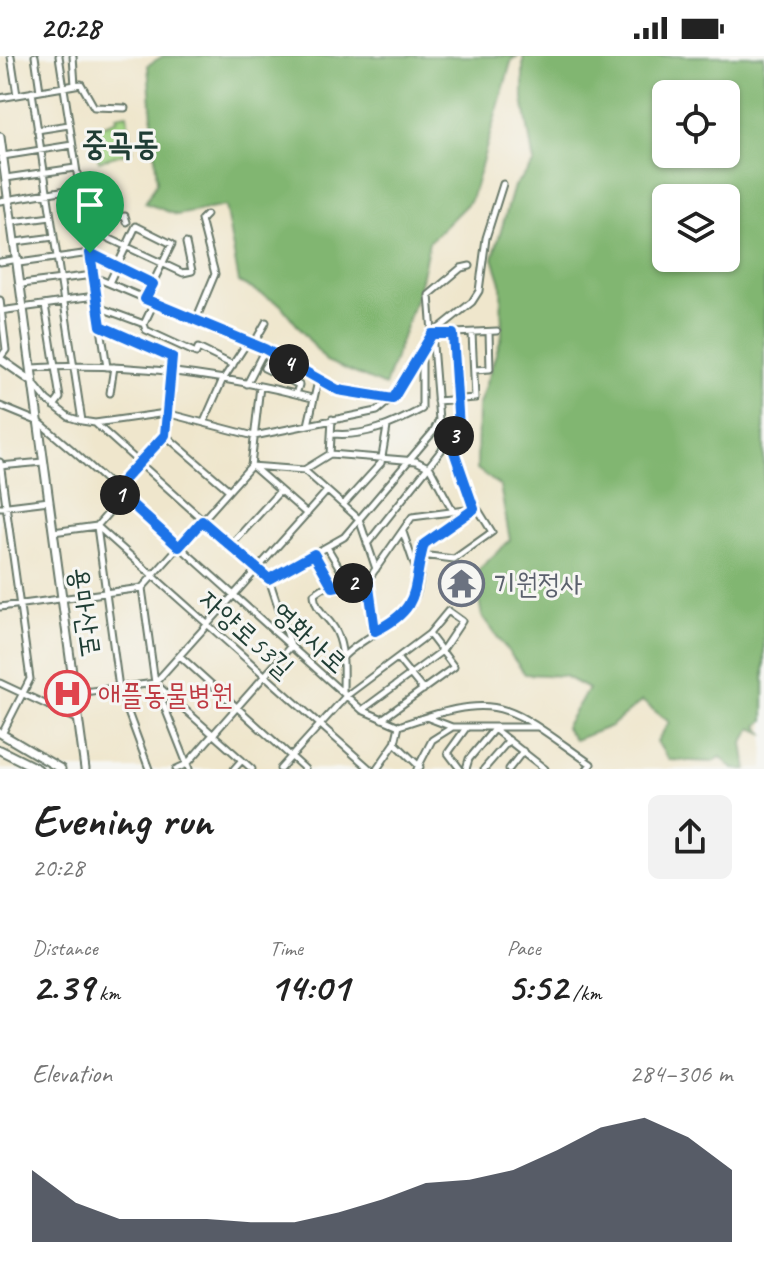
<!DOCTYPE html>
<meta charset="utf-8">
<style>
:root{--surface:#fff;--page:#f2f2f2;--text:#222;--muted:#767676;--accent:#111827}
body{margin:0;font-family:Caveat,"Poor Story",sans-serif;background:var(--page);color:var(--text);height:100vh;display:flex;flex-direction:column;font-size:30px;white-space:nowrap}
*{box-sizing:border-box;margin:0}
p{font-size:26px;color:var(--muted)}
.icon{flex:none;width:44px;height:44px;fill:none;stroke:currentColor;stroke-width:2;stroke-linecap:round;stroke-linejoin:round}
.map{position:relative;height:713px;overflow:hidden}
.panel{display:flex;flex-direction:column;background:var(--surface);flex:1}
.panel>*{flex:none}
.controls{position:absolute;left:652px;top:24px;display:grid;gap:16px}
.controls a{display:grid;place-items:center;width:88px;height:88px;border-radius:12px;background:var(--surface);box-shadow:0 2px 6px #0004;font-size:40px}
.pin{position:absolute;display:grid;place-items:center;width:68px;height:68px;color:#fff;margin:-82px -34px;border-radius:50% 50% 50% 0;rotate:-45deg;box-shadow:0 0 8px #0007}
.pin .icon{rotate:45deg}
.km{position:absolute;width:40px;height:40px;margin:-20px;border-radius:50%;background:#222;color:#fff;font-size:22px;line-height:40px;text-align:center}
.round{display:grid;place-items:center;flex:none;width:84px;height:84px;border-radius:12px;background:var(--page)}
.overview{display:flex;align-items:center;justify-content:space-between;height:136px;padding:0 32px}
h1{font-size:44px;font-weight:800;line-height:60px}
.metrics{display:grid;grid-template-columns:repeat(3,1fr);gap:12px;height:136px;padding:8px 32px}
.metrics div{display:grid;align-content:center}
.metrics b{font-size:40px;font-weight:800}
.metrics small{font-size:22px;font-weight:400}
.metrics p{font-size:22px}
.chart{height:224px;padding:16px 32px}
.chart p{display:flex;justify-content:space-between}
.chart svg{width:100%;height:144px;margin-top:8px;fill:var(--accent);opacity:.7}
.status{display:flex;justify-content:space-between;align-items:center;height:56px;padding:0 40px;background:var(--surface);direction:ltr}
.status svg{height:22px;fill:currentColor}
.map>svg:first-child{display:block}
.green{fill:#a2d483;stroke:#60885c;stroke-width:2}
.forest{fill:#81b671;stroke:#507a52;stroke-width:2;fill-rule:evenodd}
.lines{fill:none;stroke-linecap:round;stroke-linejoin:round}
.minor-casing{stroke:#687869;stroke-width:9}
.major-casing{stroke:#687869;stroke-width:11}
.minor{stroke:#fff;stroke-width:5}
.major{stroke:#fff;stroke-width:7}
.route-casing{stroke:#fff;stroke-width:16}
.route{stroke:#1a73e8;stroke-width:10}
.labels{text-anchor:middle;stroke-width:6;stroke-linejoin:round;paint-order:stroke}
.worship-label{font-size:28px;fill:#5b616d;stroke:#f6f6f2;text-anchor:start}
.street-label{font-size:28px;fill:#1f3d34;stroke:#f6f6f2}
.health-label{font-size:28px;fill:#be3a42;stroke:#f6f6f2;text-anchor:start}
.quarter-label{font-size:32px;font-weight:bold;fill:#1f3d34;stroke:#f6f6f2}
</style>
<div class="status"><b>20:28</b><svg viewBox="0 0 49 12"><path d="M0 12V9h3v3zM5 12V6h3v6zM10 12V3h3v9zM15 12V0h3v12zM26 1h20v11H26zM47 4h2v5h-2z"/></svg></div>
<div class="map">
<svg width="764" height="713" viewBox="0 0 764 713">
<rect width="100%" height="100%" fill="#f6f6f2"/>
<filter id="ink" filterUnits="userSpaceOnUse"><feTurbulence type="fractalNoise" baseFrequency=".0125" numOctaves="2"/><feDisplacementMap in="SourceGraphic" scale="16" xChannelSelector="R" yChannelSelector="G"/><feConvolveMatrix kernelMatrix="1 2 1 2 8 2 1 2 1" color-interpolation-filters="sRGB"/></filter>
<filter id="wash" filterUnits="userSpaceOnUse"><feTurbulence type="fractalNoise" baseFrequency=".006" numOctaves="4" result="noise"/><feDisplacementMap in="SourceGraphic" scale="32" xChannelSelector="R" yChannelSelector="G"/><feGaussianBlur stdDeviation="1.8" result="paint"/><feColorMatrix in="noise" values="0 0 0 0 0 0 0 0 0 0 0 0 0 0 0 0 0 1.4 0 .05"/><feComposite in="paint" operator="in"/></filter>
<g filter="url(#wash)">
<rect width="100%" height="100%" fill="#efe6cc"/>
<path class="green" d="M 127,58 L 132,95 L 99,105 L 91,74 L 117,64 L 116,60 Z"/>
<path class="forest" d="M 163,0 L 519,0 L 512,3 L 471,144 L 429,186 L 419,233 L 385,330 L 326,305 L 280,248 L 239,226 L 225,150 L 177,159 L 145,147 L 157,126 L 148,9 Z
M 523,0 L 764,0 L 764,664 L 758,670 L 763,677 L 752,672 L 743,687 L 747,713 L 733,713 L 721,701 L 712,706 L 669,704 L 657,686 L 669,666 L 642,645 L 611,670 L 574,684 L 565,671 L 588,633 L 564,620 L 525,618 L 482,560 L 474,518 L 510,484 L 500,430 L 477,413 L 478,351 L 502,280 L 501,227 L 493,202 L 514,130 L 534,107 L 523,43 ZM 666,38 L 726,38 L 726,98 L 666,98 ZM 666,142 L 726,142 L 726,202 L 666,202 Z"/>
</g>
<g filter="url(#ink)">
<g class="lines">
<defs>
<path id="minor" d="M 11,0 L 17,39
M 35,0 L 40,35
M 59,0 L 107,311
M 73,0 L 75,29
M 32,36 L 82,365
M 0,42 L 81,28 L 94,51 L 125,52
M 37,74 L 69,69
M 3,100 L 72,89
M 6,122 L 75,112
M 0,145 L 79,132
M 103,148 L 108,182 L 183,217 L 192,215 L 186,187
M 13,166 L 51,161
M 84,167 L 125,160 L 127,166
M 16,186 L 54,181
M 0,206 L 19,203
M 19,207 L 90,197 L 153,228
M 94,221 L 265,293 L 338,334 L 392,343
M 109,227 L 136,170 L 172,188 L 145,243
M 22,228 L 93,219
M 0,244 L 6,294 L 0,302
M 64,244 L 96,240
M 45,249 L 60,342 L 54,350
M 98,251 L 144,268 L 146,274 L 196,297 L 198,292 L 233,309
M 0,255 L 64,246
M 195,266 L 215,218 L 201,164 L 206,159
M 144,268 L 154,247
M 102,271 L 172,301 L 165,379
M 433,278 L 497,275
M 253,289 L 266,266
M 272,298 L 264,312 L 299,329 L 296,338
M 32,312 C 123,305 223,319 312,342
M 474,314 L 490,313 L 489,276
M 34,328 L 47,344 L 69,361 L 82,365 L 95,367 L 166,357 L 254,380 L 377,355 L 397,338 L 432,278 L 472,246 L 479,235 L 486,182 L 503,128
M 247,328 L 265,293
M 110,337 L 114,311
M 437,345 L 475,342 L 472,277
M 0,350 L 39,366 L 72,394 L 362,654 L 399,670 C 502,634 505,648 591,708 L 587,713
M 204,366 L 222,325 L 247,287
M 96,368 L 269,523
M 308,369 L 318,325
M 333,378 C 365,381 394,368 422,353 L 422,305 L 417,301
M 165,379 L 229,434
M 451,386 L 474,453
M 330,398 L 332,363
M 0,406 L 30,623 L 2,678
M 0,410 L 43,406
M 251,410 L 304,414 L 330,398 L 416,405 L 430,412 L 452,453
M 252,410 L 307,458
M 304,414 L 359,463 L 376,513
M 115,433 L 165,379
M 343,449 L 381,407 L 387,371
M 0,451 L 49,445
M 97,470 L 370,713
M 97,471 L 119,632 L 149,713
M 53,476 L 97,470 L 122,441
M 403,476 L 418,520
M 367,488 L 459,372 L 453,278
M 230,490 L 280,435
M 327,491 L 349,528
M 314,498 L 333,531
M 421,499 L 454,503 L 492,476 L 479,455 L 474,453
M 269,523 L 344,481 L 433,376 L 439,364 L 429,239 L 461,212 L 470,210
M 368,524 L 375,575
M 142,532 L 155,627 L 189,713
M 0,551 L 142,532 L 251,410 L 260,330
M 180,600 L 305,713
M 343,601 C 365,578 403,569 416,539 C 422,525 420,504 424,488 L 473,453
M 397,602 L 423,634
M 0,627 L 79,664
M 156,628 L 252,713
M 343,636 C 343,616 345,595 337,577 C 330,561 315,556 314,538 L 323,532 L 368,524 L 412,461 L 474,453
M 76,637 L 155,627 L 327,435
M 426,661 L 452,671 L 538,671
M 382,663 L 454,611 L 429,578
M 395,687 L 420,711
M 176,713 L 187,708 L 291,590 L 269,523
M 234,713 L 242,704
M 280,713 L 346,640 L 429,578 L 448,555 L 462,565 L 442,595 L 362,654
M 377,713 L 395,687 L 399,670
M 417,713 L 432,684 L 451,672
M 460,713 L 448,697 L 466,672
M 466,713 L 469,703 L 494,673 L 545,713
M 484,713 L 509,684
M 509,713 L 523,695"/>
<path id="major" d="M 0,81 L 85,713
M 0,303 L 33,326
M 0,677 L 61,713
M 0,694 L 38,713"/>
</defs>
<use href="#minor" class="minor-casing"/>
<use href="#major" class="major-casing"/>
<use href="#minor" class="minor"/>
<use href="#major" class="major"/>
</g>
</g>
<g class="lines" filter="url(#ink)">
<defs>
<path id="route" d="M 90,197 L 153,228 L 145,243 L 265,293 L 338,334 L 393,343 L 432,278 L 453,278 L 459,372 L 450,384 L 474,453 L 424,488 C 411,532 424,551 375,575 L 368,524 L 333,531 L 314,498 L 269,523 L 202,465 L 179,491 L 115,433 L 165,379 L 172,301 L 101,270 Z"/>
</defs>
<use href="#route" class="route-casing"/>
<use href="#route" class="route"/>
</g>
<defs>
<symbol id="temple-ring" viewBox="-11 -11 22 22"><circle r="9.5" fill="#f6f6f2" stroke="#6b7280" stroke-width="1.5"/><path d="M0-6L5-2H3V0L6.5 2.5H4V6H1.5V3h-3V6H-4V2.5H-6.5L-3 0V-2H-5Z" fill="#6b7280"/></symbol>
<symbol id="hospital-ring" viewBox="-11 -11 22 22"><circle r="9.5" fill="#f6f6f2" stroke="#e0444e" stroke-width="1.5"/><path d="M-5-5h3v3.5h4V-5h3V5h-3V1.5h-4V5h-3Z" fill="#e0444e"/></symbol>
</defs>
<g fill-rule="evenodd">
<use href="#temple-ring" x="436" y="502" width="51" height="51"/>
<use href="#hospital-ring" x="42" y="612" width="51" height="51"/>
</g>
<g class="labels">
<g class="worship-label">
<text x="493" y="537">기원정사</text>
</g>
<g class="street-label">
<text transform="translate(86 556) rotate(82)" y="10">용마산로</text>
<text transform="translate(247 577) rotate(42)" y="10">자양로53길</text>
<text transform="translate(310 581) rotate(42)" y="10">영화사로</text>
</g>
<g class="health-label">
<text x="98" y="648">애플동물병원</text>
</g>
<g class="quarter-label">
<text x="120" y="98">중곡동</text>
</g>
</g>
</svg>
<div class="controls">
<a><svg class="icon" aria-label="locate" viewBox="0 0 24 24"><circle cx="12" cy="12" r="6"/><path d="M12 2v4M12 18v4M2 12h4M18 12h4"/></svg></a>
<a><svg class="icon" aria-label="layers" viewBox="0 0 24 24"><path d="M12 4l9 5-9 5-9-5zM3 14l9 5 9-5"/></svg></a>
</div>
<div class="pin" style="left:90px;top:197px;background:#1e9e55"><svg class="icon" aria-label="arrive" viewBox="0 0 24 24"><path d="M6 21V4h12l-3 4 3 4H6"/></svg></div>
<b class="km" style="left:120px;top:439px">1</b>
<b class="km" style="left:353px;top:527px">2</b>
<b class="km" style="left:454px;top:380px">3</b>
<b class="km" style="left:289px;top:308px">4</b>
</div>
<section class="panel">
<div class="overview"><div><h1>Evening run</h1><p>20:28</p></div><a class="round"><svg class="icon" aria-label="share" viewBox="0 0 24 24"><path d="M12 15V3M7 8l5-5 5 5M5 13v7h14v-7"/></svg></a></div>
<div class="metrics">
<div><p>Distance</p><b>2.39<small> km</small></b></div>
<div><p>Time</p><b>14:01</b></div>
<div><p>Pace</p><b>5:52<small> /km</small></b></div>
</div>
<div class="chart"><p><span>Elevation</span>284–306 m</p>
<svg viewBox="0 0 160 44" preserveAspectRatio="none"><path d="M0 44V22L10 32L20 37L30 37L40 37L50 38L60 38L70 35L80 31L90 26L100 25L110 22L120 16L130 9L140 6L150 12L160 22V44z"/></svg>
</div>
</section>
